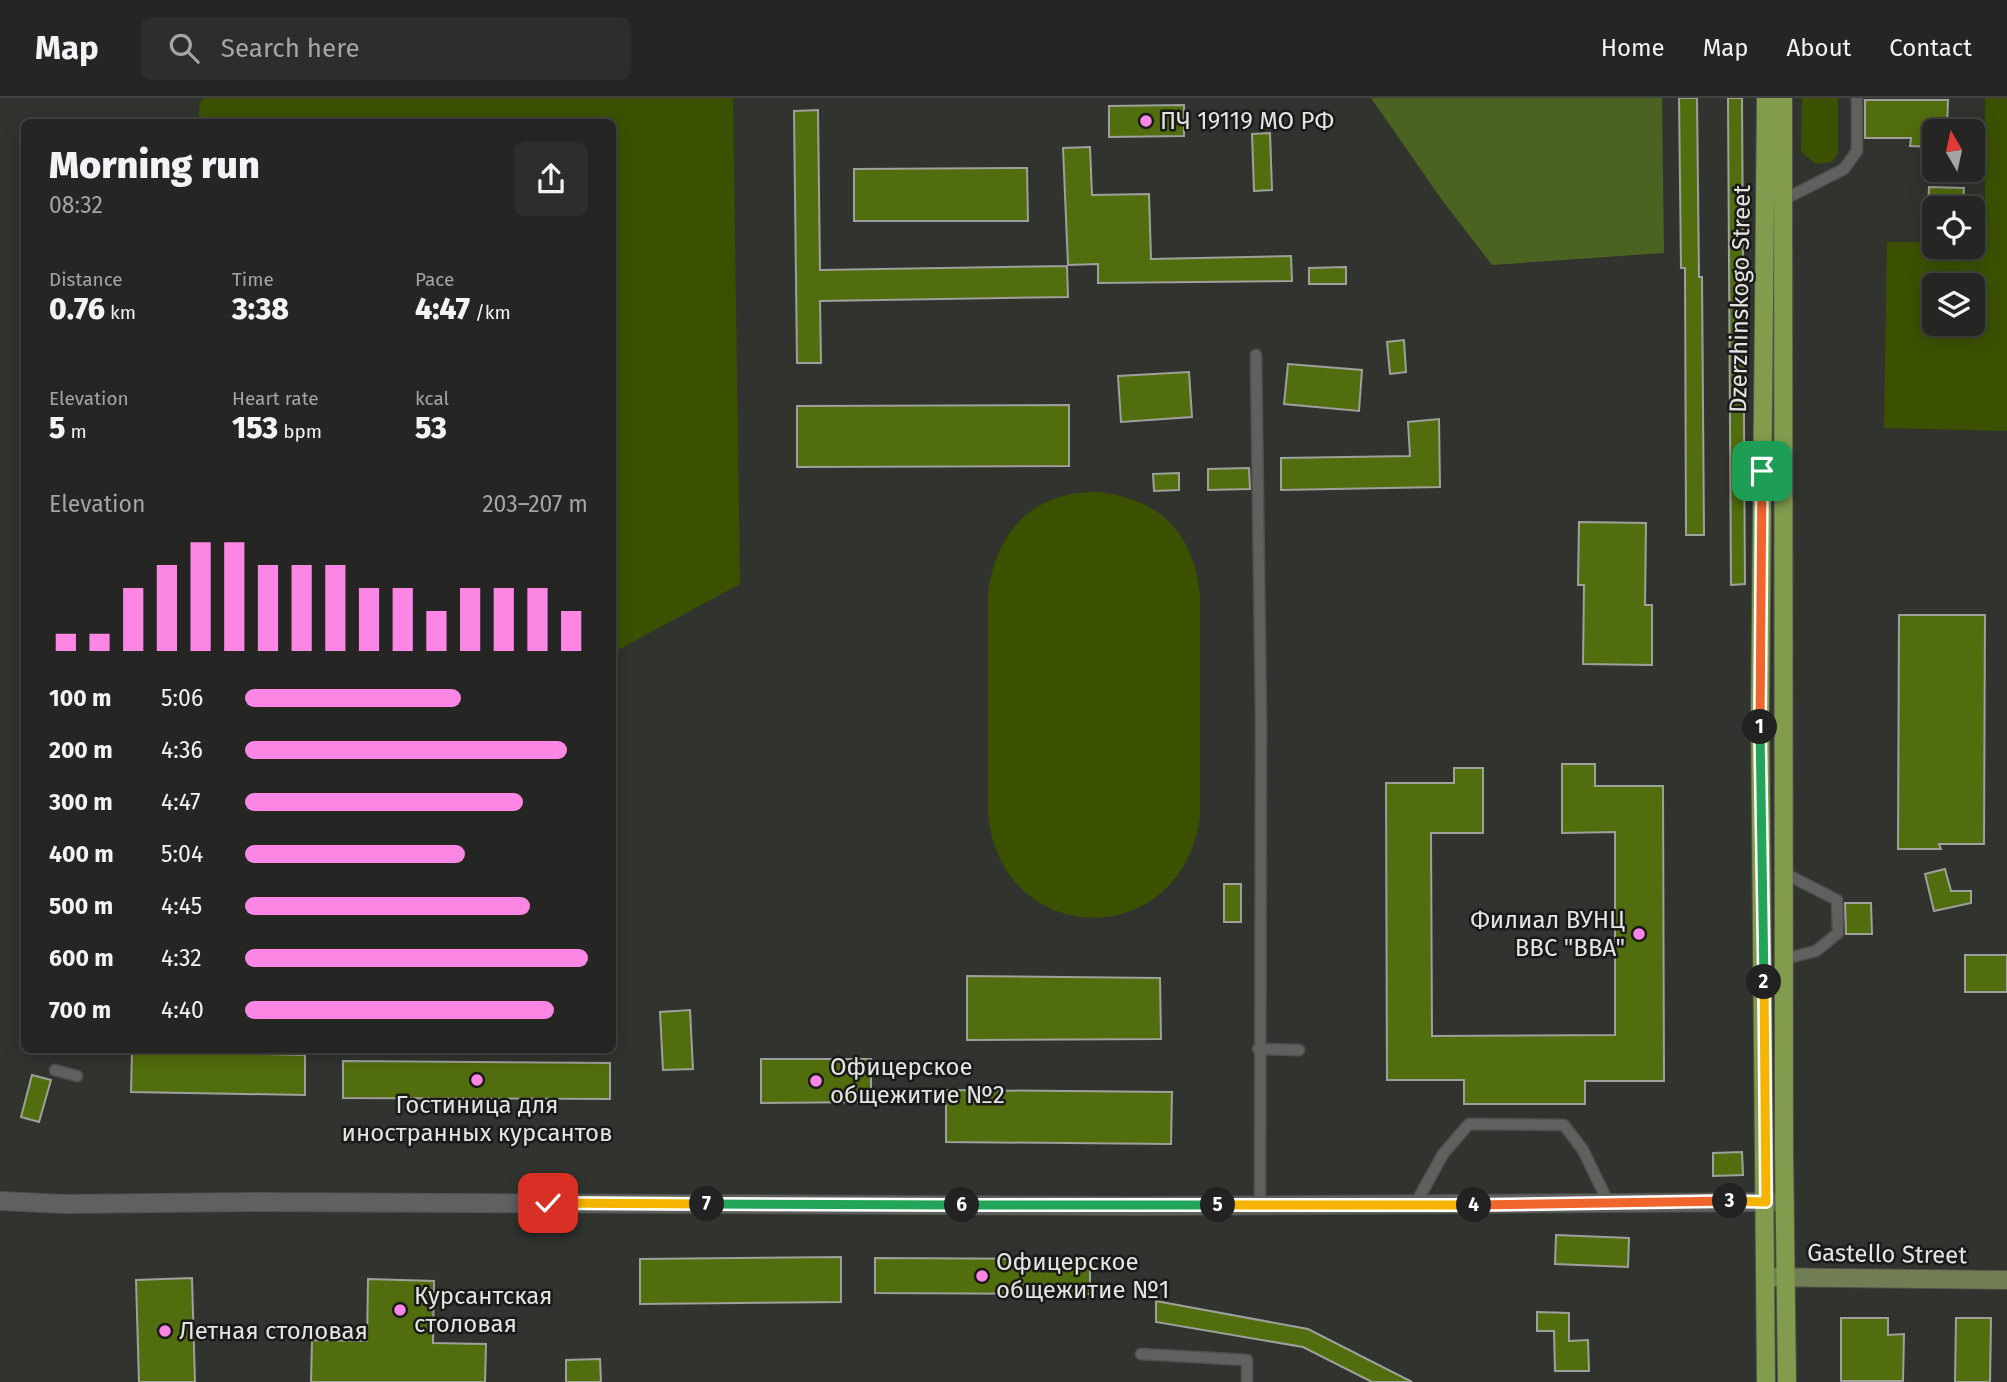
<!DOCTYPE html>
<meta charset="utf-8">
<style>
:root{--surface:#252623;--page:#2d2e2b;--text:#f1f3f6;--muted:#a3a5a6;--line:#424341;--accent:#fc86e3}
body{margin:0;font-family:"Fira Sans",sans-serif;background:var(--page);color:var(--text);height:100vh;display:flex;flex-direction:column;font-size:26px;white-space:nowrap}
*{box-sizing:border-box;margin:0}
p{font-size:23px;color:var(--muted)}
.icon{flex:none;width:38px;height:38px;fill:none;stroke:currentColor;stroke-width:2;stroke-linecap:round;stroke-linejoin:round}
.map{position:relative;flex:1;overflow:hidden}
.details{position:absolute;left:21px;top:21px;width:595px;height:934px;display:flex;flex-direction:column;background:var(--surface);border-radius:10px;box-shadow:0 4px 18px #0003,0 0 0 2px var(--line)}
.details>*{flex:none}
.needle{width:46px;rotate:351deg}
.buttons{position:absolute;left:1922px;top:21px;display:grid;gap:14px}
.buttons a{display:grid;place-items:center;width:63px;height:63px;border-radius:10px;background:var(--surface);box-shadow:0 4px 18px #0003,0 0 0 2px var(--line);font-size:35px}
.pin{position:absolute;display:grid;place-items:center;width:60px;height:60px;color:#fff;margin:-30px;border-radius:14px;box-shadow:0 4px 10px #0006}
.km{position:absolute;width:35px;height:35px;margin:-18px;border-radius:50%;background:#222;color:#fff;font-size:19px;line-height:35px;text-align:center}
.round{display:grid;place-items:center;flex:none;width:74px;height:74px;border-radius:10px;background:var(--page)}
.headline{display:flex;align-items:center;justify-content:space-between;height:119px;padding:0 28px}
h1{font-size:38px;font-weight:800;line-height:52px}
.stats{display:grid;grid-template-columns:repeat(3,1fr);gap:10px;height:119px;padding:7px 28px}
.stats div{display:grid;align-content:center}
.stats b{font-size:30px;font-weight:800}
.stats small{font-size:19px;font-weight:400}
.stats p{font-size:19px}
.chart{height:196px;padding:14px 28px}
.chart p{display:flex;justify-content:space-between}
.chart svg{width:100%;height:126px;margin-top:7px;stroke:var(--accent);stroke-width:6}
ul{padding:0 28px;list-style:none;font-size:23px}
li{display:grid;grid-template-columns:112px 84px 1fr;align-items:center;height:52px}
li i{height:18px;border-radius:9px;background:var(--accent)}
header{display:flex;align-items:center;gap:42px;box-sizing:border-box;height:98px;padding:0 35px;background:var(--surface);border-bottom:2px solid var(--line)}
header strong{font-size:33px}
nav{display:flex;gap:38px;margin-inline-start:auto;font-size:24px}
.search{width:490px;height:63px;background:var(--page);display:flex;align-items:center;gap:18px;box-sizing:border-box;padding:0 24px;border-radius:10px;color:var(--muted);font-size:26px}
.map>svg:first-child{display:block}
.green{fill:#3b5100;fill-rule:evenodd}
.forest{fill:#4c6220}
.building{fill:#526d0d;stroke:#9ea09c;stroke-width:2}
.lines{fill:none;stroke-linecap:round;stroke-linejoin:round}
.lane-casing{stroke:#4e504c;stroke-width:13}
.street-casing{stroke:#4e504c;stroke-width:20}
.secondary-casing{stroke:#4e504c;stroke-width:20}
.primary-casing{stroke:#4e504c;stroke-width:20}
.lane{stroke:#60615e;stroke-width:10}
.street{stroke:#60615e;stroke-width:18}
.secondary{stroke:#717e55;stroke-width:18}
.primary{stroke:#829b4d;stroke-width:18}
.split-1-casing{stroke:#fff;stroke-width:14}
.split-2-casing{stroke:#fff;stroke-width:14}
.split-3-casing{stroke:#fff;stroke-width:14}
.split-4-casing{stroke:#fff;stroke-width:14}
.split-5-casing{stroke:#fff;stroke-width:14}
.split-6-casing{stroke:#fff;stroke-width:14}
.split-7-casing{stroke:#fff;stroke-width:14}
.split-8-casing{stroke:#fff;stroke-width:14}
.split-1{stroke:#f0652b;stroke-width:9}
.split-2{stroke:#22a559;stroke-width:9}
.split-3{stroke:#f5b400;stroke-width:9}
.split-4{stroke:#f0652b;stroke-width:9}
.split-5{stroke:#f5b400;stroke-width:9}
.split-6{stroke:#22a559;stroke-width:9}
.split-7{stroke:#22a559;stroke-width:9}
.split-8{stroke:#f5b400;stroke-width:9}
.poi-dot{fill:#fc86e3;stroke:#1a1a19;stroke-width:2.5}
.labels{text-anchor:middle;stroke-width:5;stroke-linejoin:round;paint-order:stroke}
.poi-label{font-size:24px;fill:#e4e5e3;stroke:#1a1a19;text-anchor:start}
.street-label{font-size:24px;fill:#e4e5e3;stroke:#1a1a19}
</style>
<header>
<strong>Map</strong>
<div class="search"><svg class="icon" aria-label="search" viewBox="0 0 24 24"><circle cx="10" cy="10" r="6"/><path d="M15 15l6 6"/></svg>Search here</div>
<nav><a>Home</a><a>Map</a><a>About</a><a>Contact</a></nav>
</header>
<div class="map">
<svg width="2007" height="1284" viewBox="0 0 2007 1284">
<rect width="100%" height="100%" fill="#31332f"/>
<path class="green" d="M 204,0 L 733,0 L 740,486 L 614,554 L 613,558 L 612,24 L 198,24 L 200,4 Z
M 1802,0 L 1838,0 L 1838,55 L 1832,64 L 1816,66 L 1801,54 Z
M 1985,0 L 2007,0 L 2007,333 L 1884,330 L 1887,144 L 1934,144 L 1934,149 L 1972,149 L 1972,145 L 1985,145 ZM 1972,187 L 1972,226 L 1934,226 L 1934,187 Z
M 1098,394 C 1160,401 1193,434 1200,496 L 1200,717 C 1184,854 1003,854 988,717 L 988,496 C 995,435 1033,392 1098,394 Z"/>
<path class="forest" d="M 1371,0 L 1662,0 L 1664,155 L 1492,167 L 1442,102 Z"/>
<path class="building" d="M 1679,0 L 1697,0 L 1699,179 L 1702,179 L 1704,437 L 1686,437 L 1685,170 L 1681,170 Z
M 1728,0 L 1742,0 L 1745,486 L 1731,487 Z
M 1865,2 L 1948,2 L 1947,33 L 1934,33 L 1934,49 L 1910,48 L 1911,40 L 1865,40 Z
M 1184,7 L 1184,38 L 1109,39 L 1109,8 Z
M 818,12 L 820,172 L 1067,168 L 1068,199 L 820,203 L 821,265 L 797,265 L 794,13 Z
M 1270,35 L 1272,92 L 1254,93 L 1252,36 Z
M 1090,49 L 1092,97 L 1149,96 L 1151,161 L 1291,158 L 1292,183 L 1098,185 L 1098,166 L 1068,167 L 1063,50 Z
M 1027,70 L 1028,123 L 854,123 L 854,71 Z
M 1929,89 L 1964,90 L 1963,110 L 1928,110 Z
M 1346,169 L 1346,186 L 1309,186 L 1309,170 Z
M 1404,242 L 1406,274 L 1390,276 L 1387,244 Z
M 1288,266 L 1362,272 L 1359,313 L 1284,306 Z
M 1189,274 L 1192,319 L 1121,324 L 1118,278 Z
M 1069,307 L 1069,368 L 797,369 L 797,308 Z
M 1439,321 L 1440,389 L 1281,392 L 1281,360 L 1410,358 L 1408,324 Z
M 1249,370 L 1250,391 L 1208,392 L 1208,371 Z
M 1179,375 L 1179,392 L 1154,393 L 1153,376 Z
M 1579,424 L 1646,425 L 1645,507 L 1652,507 L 1652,567 L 1583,566 L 1584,487 L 1578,487 Z
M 1899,517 L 1985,517 L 1984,746 L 1939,746 L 1941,751 L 1898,751 Z
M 1562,666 L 1595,666 L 1595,688 L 1663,688 L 1664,983 L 1585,983 L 1585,1006 L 1464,1006 L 1464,982 L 1387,982 L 1386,685 L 1454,685 L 1454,670 L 1483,670 L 1483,735 L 1431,735 L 1432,938 L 1615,937 L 1615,734 L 1562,735 Z
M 1945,771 L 1951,793 L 1971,793 L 1971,805 L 1934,813 L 1925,776 Z
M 1224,786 L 1241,786 L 1241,824 L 1224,824 Z
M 1845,805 L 1871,805 L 1872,836 L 1846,836 Z
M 1965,857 L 2007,857 L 2007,894 L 1965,894 Z
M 967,878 L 1160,880 L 1161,941 L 967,942 Z
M 690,912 L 693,971 L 663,972 L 660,914 Z
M 132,953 L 305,957 L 305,997 L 131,994 Z
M 761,961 L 871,961 L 871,1004 L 761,1005 Z
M 343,963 L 610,965 L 610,1001 L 343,1000 Z
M 32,977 L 51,982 L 39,1024 L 21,1019 Z
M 946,992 L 1172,994 L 1171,1046 L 946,1044 Z
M 1742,1054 L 1743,1077 L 1713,1078 L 1713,1055 Z
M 1556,1137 L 1629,1140 L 1628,1169 L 1555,1166 Z
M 841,1159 L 841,1204 L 640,1206 L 640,1161 Z
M 875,1160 L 1090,1161 L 1090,1196 L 875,1195 Z
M 192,1180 L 195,1284 L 139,1284 L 136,1182 Z
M 368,1181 L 434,1183 L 433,1245 L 486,1246 L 485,1284 L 311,1284 L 312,1242 L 367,1243 Z
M 1156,1203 L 1308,1231 L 1412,1284 L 1372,1284 L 1303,1249 L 1156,1224 Z
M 1537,1214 L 1569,1215 L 1569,1243 L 1588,1242 L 1589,1273 L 1555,1273 L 1554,1233 L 1537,1233 Z
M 1841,1220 L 1888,1220 L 1888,1237 L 1904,1236 L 1903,1283 L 1841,1283 Z
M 1956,1220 L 1991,1220 L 1990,1284 L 1955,1284 Z
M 600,1261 L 601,1284 L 566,1284 L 566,1262 Z"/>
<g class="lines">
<defs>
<path id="lane" d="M 1783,102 L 1844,71 L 1857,53 L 1857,0
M 1256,257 L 1261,621 L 1260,1106
M 1784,861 L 1816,853 L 1838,835 L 1837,802 L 1784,775
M 1258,951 L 1299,952
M 55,972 L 77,978
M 1415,1107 L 1443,1056 L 1469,1026 L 1564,1027 L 1583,1052 L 1609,1106
M 1141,1256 L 1247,1262 L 1247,1284"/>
<path id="street" d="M 0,1103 L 65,1106 L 252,1104 L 1140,1108 L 1785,1104"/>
<path id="secondary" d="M 1766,1179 L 2007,1182"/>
<path id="primary" d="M 1783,0 L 1784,1052 L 1787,1284
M 1766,1284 L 1760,616 L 1766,0"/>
</defs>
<use href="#lane" class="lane-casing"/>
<use href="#street" class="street-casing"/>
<use href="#secondary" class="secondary-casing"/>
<use href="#primary" class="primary-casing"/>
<use href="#lane" class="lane"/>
<use href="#street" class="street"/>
<use href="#secondary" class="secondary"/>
<use href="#primary" class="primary"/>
</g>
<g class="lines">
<defs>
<path id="split-1" d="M 1760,629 L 1762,373"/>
<path id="split-2" d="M 1760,629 L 1764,884"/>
<path id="split-3" d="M 1730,1103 L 1766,1104 L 1764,884"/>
<path id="split-4" d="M 1474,1107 L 1730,1103"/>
<path id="split-5" d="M 1218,1107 L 1474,1107"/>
<path id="split-6" d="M 962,1107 L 1218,1107"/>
<path id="split-7" d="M 707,1106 L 962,1107"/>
<path id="split-8" d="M 548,1105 L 707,1106"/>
</defs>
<use href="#split-1" class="split-1-casing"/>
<use href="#split-2" class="split-2-casing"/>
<use href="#split-3" class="split-3-casing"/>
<use href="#split-4" class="split-4-casing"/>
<use href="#split-5" class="split-5-casing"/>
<use href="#split-6" class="split-6-casing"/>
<use href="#split-7" class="split-7-casing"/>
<use href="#split-8" class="split-8-casing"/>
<use href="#split-1" class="split-1"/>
<use href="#split-2" class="split-2"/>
<use href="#split-3" class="split-3"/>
<use href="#split-4" class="split-4"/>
<use href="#split-5" class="split-5"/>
<use href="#split-6" class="split-6"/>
<use href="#split-7" class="split-7"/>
<use href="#split-8" class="split-8"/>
</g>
<g class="poi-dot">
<circle cx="1146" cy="23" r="7"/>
<circle cx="1639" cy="836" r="7"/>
<circle cx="477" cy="982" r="7"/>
<circle cx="816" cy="983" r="7"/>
<circle cx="982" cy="1178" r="7"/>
<circle cx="400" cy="1212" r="7"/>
<circle cx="165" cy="1233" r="7"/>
</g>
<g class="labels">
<g class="poi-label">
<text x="1160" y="31">ПЧ 19119 МО РФ</text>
<text x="1625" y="830" text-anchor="end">Филиал ВУНЦ<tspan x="1625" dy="28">ВВС "ВВА"</tspan></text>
<text x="830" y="977">Офицерское<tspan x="830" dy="28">общежитие №2</tspan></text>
<text x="477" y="1015" text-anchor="middle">Гостиница для<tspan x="477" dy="28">иностранных курсантов</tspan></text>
<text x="996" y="1172">Офицерское<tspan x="996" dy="28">общежитие №1</tspan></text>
<text x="414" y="1206">Курсантская<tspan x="414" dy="28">столовая</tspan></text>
<text x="179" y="1241">Летная столовая</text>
</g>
<g class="street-label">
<text transform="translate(1740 201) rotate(-89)" y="8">Dzerzhinskogo Street</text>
<text transform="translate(1887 1156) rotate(1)" y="8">Gastello Street</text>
</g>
</g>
</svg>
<div class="buttons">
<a><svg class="needle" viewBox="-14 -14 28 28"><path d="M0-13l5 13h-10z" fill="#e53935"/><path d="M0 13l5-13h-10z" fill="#a3a5a6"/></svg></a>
<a><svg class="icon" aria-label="locate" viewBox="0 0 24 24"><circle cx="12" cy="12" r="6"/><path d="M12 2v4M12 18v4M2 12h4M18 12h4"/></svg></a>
<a><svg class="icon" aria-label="layers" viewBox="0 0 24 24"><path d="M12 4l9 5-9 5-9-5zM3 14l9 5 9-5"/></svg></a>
</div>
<div class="pin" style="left:1762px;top:373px;background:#1e9e55"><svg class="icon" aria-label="arrive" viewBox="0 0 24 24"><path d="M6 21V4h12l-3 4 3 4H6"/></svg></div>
<div class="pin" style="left:548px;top:1105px;background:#d93025"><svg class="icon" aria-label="check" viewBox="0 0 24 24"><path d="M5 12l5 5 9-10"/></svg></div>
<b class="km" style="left:1760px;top:629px">1</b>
<b class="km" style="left:1764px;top:884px">2</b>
<b class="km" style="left:1730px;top:1103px">3</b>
<b class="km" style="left:1474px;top:1107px">4</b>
<b class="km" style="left:1218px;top:1107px">5</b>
<b class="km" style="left:962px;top:1107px">6</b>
<b class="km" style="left:707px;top:1106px">7</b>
<section class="details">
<div class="headline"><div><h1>Morning run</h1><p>08:32</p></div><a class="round"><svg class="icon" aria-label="share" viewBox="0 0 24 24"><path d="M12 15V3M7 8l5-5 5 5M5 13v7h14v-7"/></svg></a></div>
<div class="stats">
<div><p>Distance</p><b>0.76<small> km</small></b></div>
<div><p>Time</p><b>3:38</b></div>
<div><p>Pace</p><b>4:47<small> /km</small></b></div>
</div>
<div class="stats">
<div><p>Elevation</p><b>5<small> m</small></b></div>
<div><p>Heart rate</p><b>153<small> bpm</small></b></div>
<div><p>kcal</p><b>53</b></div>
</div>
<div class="chart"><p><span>Elevation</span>203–207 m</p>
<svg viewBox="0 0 160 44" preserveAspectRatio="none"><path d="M5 44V38M15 44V38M25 44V22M35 44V14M45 44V6M55 44V6M65 44V14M75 44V14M85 44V14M95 44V22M105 44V22M115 44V30M125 44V22M135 44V22M145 44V22M155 44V30"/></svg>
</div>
<ul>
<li><b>100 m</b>5:06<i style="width:63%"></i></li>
<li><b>200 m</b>4:36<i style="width:94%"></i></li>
<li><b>300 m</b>4:47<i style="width:81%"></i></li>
<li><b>400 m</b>5:04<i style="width:64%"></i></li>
<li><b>500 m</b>4:45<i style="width:83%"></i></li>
<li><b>600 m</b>4:32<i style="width:100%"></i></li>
<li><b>700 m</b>4:40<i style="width:90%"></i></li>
</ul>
</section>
</div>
